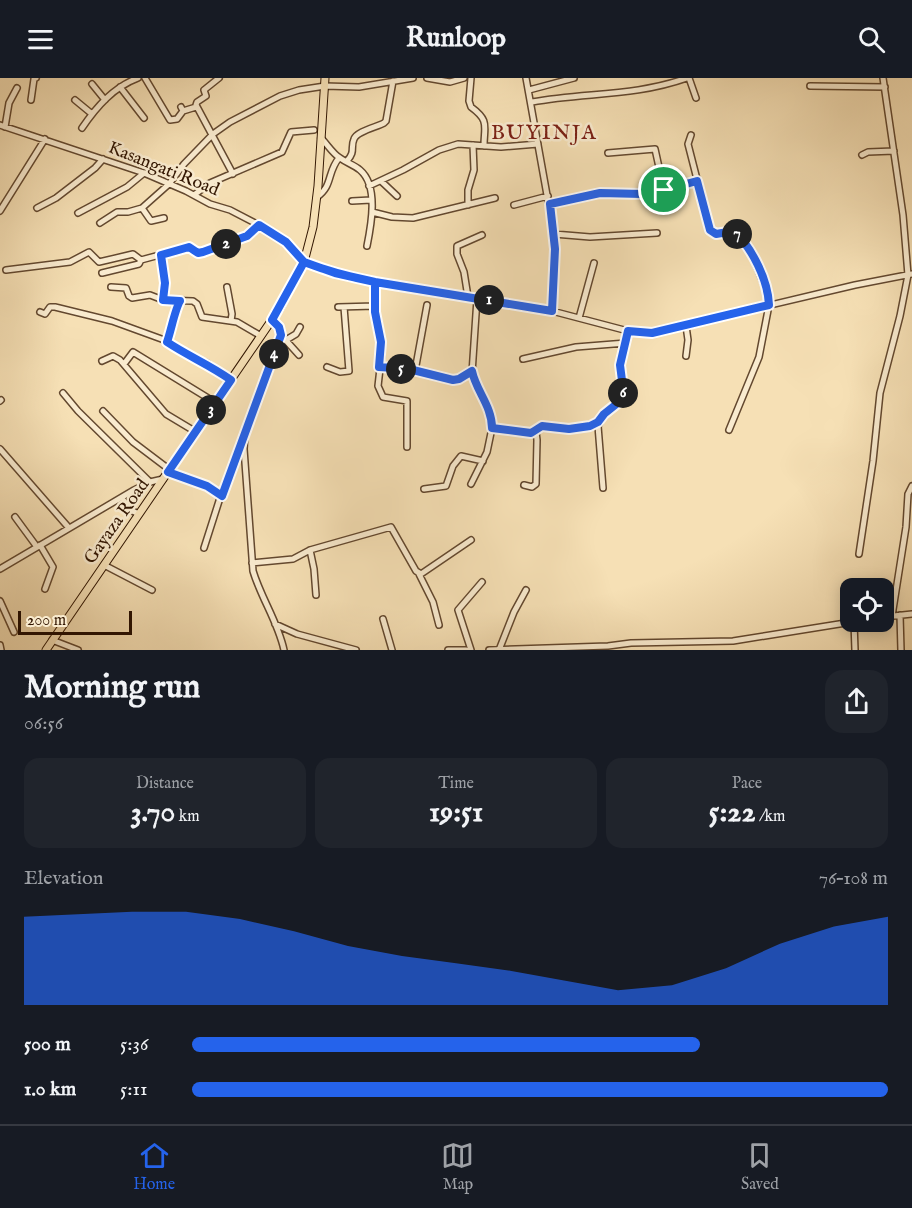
<!DOCTYPE html>
<meta charset="utf-8">
<style>
:root{--surface:#171b24;--page:#20242c;--text:#f1f3f6;--muted:#9ea1a6;--line:#363941;--accent:#2563eb}
body{margin:0;font-family:"IM FELL English",serif;background:var(--page);color:var(--text);height:100vh;display:flex;flex-direction:column;font-size:22px;white-space:nowrap}
*{box-sizing:border-box;margin:0}
p{font-size:20px;color:var(--muted)}
.icon{flex:none;width:33px;height:33px;fill:none;stroke:currentColor;stroke-width:2;stroke-linecap:round;stroke-linejoin:round}
.map{position:relative;height:572px;overflow:hidden}
.panel{display:flex;flex-direction:column;background:var(--surface);flex:1}
.panel>*{flex:none}
.buttons{position:absolute;left:840px;top:500px;display:grid;gap:12px}
.buttons a{display:grid;place-items:center;width:54px;height:54px;border-radius:12px;background:var(--surface);box-shadow:0 3px 15px #0003;font-size:30px}
.scale{position:absolute;left:18px;bottom:15px;width:114px;box-sizing:border-box;padding-left:6px;border:3px solid #321602;border-top:0;font-size:16px;line-height:21px;white-space:nowrap;color:#321602;-webkit-text-stroke:4px #f9ebcf;paint-order:stroke}
.pin{position:absolute;display:grid;place-items:center;width:51px;height:51px;color:#fff;margin:-26px;border:3px solid #fff;border-radius:50%;box-shadow:0 2px 6px #0007}
.km{position:absolute;width:30px;height:30px;margin:-15px;border-radius:50%;background:#222;color:#fff;font-size:16px;line-height:30px;text-align:center}
.round{display:grid;place-items:center;flex:none;width:63px;height:63px;border-radius:18px;background:var(--page)}
.summary{display:flex;align-items:center;justify-content:space-between;height:102px;padding:0 24px}
h1{font-size:33px;font-weight:800;line-height:45px}
.metrics{display:grid;grid-template-columns:repeat(3,1fr);gap:9px;height:102px;padding:6px 24px}
.metrics div{display:grid;align-content:center;border-radius:15px;background:var(--page);text-align:center}
.metrics b{font-size:30px;font-weight:800}
.metrics small{font-size:16px;font-weight:400}
.metrics p{font-size:16px}
.chart{height:168px;padding:12px 24px}
.chart p{display:flex;justify-content:space-between}
.chart svg{width:100%;height:108px;margin-top:6px;fill:var(--accent);opacity:.7}
ul{padding:0 24px;list-style:none;font-size:20px}
li{display:grid;grid-template-columns:96px 72px 1fr;align-items:center;height:45px}
li i{height:15px;border-radius:8px;background:var(--accent)}
header{display:flex;justify-content:space-between;align-items:center;height:78px;padding:0 24px;background:var(--surface);font-size:27px;font-weight:800}
.tabs{display:flex;justify-content:space-around;align-items:center;height:84px;border-top:2px solid var(--line);background:var(--surface);font-size:16px;color:var(--muted)}
.tabs a{display:grid;justify-items:center;gap:3px}
.tabs .selected{color:var(--accent)}
.map>svg:first-child{display:block}
.lines{fill:none;stroke-linecap:round;stroke-linejoin:round}
.minor-casing{stroke:#63482f;stroke-width:8}
.major-casing{stroke:#321602;stroke-width:9}
.minor{stroke:#f9ebcf;stroke-width:5}
.major{stroke:#f6e0b5;stroke-width:7}
.route-casing{stroke:#fff;stroke-width:12}
.route{stroke:#2563eb;stroke-width:8}
.labels{text-anchor:middle;stroke-width:5;stroke-linejoin:round;paint-order:stroke}
.street-label{font-size:18px;fill:#321602;stroke:#f9ebcf}
.quarter-label{font-size:21px;letter-spacing:1.5px;fill:#7a1f14;stroke:#f9ebcf}
</style>
<header><svg class="icon" aria-label="menu" viewBox="0 0 24 24"><path d="M4 6h16M4 12h16M4 18h16"/></svg>Runloop<svg class="icon" aria-label="search" viewBox="0 0 24 24"><circle cx="10" cy="10" r="6"/><path d="M15 15l6 6"/></svg></header>
<div class="map">
<svg width="912" height="572" viewBox="0 0 912 572">
<rect width="100%" height="100%" fill="#f6e0b5"/>
<filter id="stains"><feTurbulence type="fractalNoise" baseFrequency=".00333" numOctaves="4"/><feColorMatrix values="0 0 0 0 .2 0 0 0 0 .09 0 0 0 0 .02 0 0 0 .5 -.17"/></filter>
<radialGradient id="worn" r=".72"><stop offset=".6" stop-color="#630" stop-opacity="0"/><stop offset="1" stop-color="#630" stop-opacity=".3"/></radialGradient>
<g class="lines">
<defs>
<path id="minor" d="M 145,0 L 170,42 L 177,41 L 183,33
M 219,0 L 204,12 L 206,18 L 197,24 L 196,27 L 233,96
M 427,0 L 450,4 L 464,0
M 471,0 L 469,23 L 471,29 C 490,43 484,48 484,68
M 526,0 L 554,156 L 555,183 L 552,233
M 689,0 L 696,20
M 92,6 L 105,22
M 810,8 L 885,9
M 120,9 L 144,40
M 529,12 L 574,0
M 31,22 L 34,1 L 36,0
M 75,22 L 92,36
M 532,24 C 586,14 633,19 687,0
M 181,29 L 183,33 L 196,29
M 0,47 L 144,95 L 186,113 L 210,126 L 230,132 L 259,147 L 286,164 L 304,184 L 335,195 L 374,204 L 552,233 L 628,253 L 652,255 L 855,207 L 912,196
M 5,49 L 9,25 L 17,10
M 82,50 C 97,28 114,9 138,0
M 691,57 L 688,66 L 710,152 L 716,156 L 729,152 L 735,154 L 751,174 L 769,219 L 769,227 L 759,279 L 729,352
M 321,60 C 327,66 333,76 340,80 C 347,85 354,87 360,92 C 379,108 371,148 367,168
M 608,75 L 655,71 L 664,112
M 862,77 L 868,74 L 894,73
M 347,83 C 356,73 350,70 354,61 C 357,53 377,49 384,45 L 386,43 L 393,3
M 381,103 L 397,118
M 369,108 L 403,92 L 439,72 L 458,66 L 501,69 L 538,66
M 194,117 L 210,105 L 282,74 L 291,54 L 314,52
M 317,119 C 333,108 327,94 339,80
M 352,123 L 371,122
M 550,126 L 600,115 L 645,115 L 697,103
M 468,127 L 468,112 L 474,92 L 473,67
M 514,127 L 548,118
M 37,130 L 56,120 L 95,90 L 103,81
M 142,130 L 151,143 L 164,140
M 0,133 L 45,61
M 372,134 L 392,139 L 413,140 L 495,120
M 78,135 L 127,109 L 144,95
M 100,145 L 117,134 L 128,134 L 142,130 L 169,106 L 184,86 L 213,56 L 230,44 L 280,18 L 299,12 L 325,8 L 359,9 L 413,0
M 554,156 L 590,159 L 657,155
M 161,177 L 165,205 L 163,222
M 6,192 L 70,184 L 89,174 L 99,184 L 133,176 L 141,182
M 102,195 L 139,186 L 141,182 L 189,169 L 198,175 L 203,174 L 247,158 L 259,147
M 374,204 L 375,234 L 382,273 L 378,308 L 383,319 L 407,323 L 407,369
M 111,209 L 126,210 L 129,218 L 132,220 L 150,217 L 163,222 L 193,223 L 197,226 L 202,239 L 237,244 L 261,258
M 227,209 L 232,236 L 231,243
M 468,219 L 464,194 L 457,176 L 457,168 L 482,157
M 338,229 L 375,228
M 40,234 L 45,236 L 50,229 L 55,229 L 112,243 L 167,263 L 187,277 L 207,285 L 231,302
M 579,240 L 594,185
M 272,241 L 279,249 L 281,257 L 251,336 L 245,355 L 244,371 L 253,493 C 261,520 278,544 284,572
M 686,248 L 688,262 L 686,278
M 281,257 L 299,277
M 286,262 L 296,256 L 300,249
M 167,263 C 171,253 175,230 180,223
M 523,281 L 576,269 L 626,265
M 102,283 L 113,278 L 120,282 L 166,336 L 196,354
M 124,286 L 133,274 L 216,325
M 327,289 L 340,294 L 349,293 L 344,229
M 379,289 L 409,292 L 453,302 L 459,301 L 472,293
M 415,293 L 427,227
M 63,315 L 78,333 L 150,404
M 0,323 L 1,322
M 103,333 L 133,364 L 170,392
M 492,350 L 532,355 L 536,354 L 540,348 L 577,350 L 598,344
M 0,371 L 69,450
M 168,395 L 206,408 L 222,418
M 471,406 L 487,374 L 492,350 L 489,333 L 472,295 L 477,221
M 524,407 L 532,409 L 536,406 L 537,362 L 536,354
M 603,410 L 598,348 L 604,336 L 621,321 L 623,310 L 620,287 L 628,253
M 424,411 L 446,408 L 453,388 L 461,378 L 483,383
M 124,423 L 130,432 L 139,436
M 15,439 L 37,469
M 40,467 L 53,489 L 45,511
M 204,470 L 219,423 L 242,365
M 310,472 L 314,491 L 316,517
M 859,476 L 873,383 L 880,315 L 900,238 L 908,197 L 903,137 L 883,0
M 252,485 L 293,481 L 310,472 L 391,449 L 416,493 L 421,496 L 471,462
M 104,487 L 152,512
M 0,491 L 134,412 L 150,404 L 163,401
M 419,496 L 433,524 L 439,547
M 0,523 L 14,554
M 900,537 L 901,572
M 892,538 L 906,449 L 908,416 L 912,408
M 884,539 L 912,536
M 383,541 L 392,572
M 854,544 L 855,572
M 275,546 L 297,556 L 356,572
M 52,562 L 78,572
M 0,567 L 1,572
M 448,572 L 466,572
M 471,572 L 458,532 L 482,504
M 489,572 L 608,568 L 631,565 L 733,563 L 858,543
M 499,572 L 514,534 L 526,512"/>
<path id="major" d="M 46,572 L 280,230 L 304,184 L 313,149 L 318,108 L 325,0"/>
</defs>
<use href="#minor" class="minor-casing"/>
<use href="#major" class="major-casing"/>
<use href="#minor" class="minor"/>
<use href="#major" class="major"/>
</g>
<g class="lines">
<defs>
<path id="route" d="M 664,112 L 642,116 L 600,115 L 550,126 L 555,171 L 552,233 L 375,204 L 335,195 L 304,184 L 286,164 L 259,147 L 247,158 L 203,174 L 198,175 L 189,169 L 161,177 L 165,205 L 163,222 L 180,223 C 175,231 171,253 167,264 C 188,278 210,287 231,302 L 168,394 L 207,408 L 222,418 L 281,257 L 279,249 L 272,242 L 304,184 C 327,193 350,199 375,204 L 375,234 L 381,264 L 379,289 L 409,291 L 453,302 L 459,301 L 472,293 C 476,313 492,328 492,350 L 531,355 L 542,348 L 569,351 L 590,348 L 598,344 L 604,336 L 619,324 L 623,310 L 620,287 L 628,253 L 652,255 L 769,227 C 768,202 752,170 734,153 L 716,156 L 710,152 L 697,103 L 664,112"/>
</defs>
<use href="#route" class="route-casing"/>
<use href="#route" class="route"/>
</g>
<g class="labels">
<g class="street-label">
<text transform="translate(164 90) rotate(22)" y="6">Kasangati Road</text>
<text transform="translate(116 443) rotate(-55)" y="6">Gayaza Road</text>
</g>
<g class="quarter-label">
<text x="544" y="61">BUYINJA</text>
</g>
</g>
<rect width="100%" height="100%" filter="url(#stains)"/>
<rect width="100%" height="100%" fill="url(#worn)"/>
</svg>
<div class="buttons">
<a><svg class="icon" aria-label="locate" viewBox="0 0 24 24"><circle cx="12" cy="12" r="6"/><path d="M12 2v4M12 18v4M2 12h4M18 12h4"/></svg></a>
</div>
<div class="scale">200 m</div>
<div class="pin" style="left:664px;top:112px;background:#1e9e55"><svg class="icon" aria-label="arrive" viewBox="0 0 24 24"><path d="M6 21V4h12l-3 4 3 4H6"/></svg></div>
<b class="km" style="left:489px;top:222px">1</b>
<b class="km" style="left:226px;top:166px">2</b>
<b class="km" style="left:211px;top:332px">3</b>
<b class="km" style="left:274px;top:276px">4</b>
<b class="km" style="left:401px;top:291px">5</b>
<b class="km" style="left:623px;top:315px">6</b>
<b class="km" style="left:737px;top:156px">7</b>
</div>
<section class="panel">
<div class="summary"><div><h1>Morning run</h1><p>06:56</p></div><a class="round"><svg class="icon" aria-label="share" viewBox="0 0 24 24"><path d="M12 15V3M7 8l5-5 5 5M5 13v7h14v-7"/></svg></a></div>
<div class="metrics">
<div><p>Distance</p><b>3.70<small> km</small></b></div>
<div><p>Time</p><b>19:51</b></div>
<div><p>Pace</p><b>5:22<small> /km</small></b></div>
</div>
<div class="chart"><p><span>Elevation</span>76–108 m</p>
<svg viewBox="0 0 160 44" preserveAspectRatio="none"><path d="M0 44V8L10 7L20 6L30 6L40 9L50 14L60 20L70 24L80 27L90 30L100 34L110 38L120 36L130 29L140 19L150 12L160 8V44z"/></svg>
</div>
<ul>
<li><b>500 m</b>5:36<i style="width:73%"></i></li>
<li><b>1.0 km</b>5:11<i style="width:100%"></i></li>
</ul>
</section>
<nav class="tabs">
<a class="selected"><svg class="icon" aria-label="home" viewBox="0 0 24 24"><path d="M3 11l9-7 9 7M6 9v11h12V9"/></svg>Home</a>
<a><svg class="icon" aria-label="map" viewBox="0 0 24 24"><path d="M3 6l6-2 6 2 6-2v14l-6 2-6-2-6 2zM9 4v14M15 6v14"/></svg>Map</a>
<a><svg class="icon" aria-label="saved" viewBox="0 0 24 24"><path d="M7 4h10v16l-5-4-5 4z"/></svg>Saved</a>
</nav>
